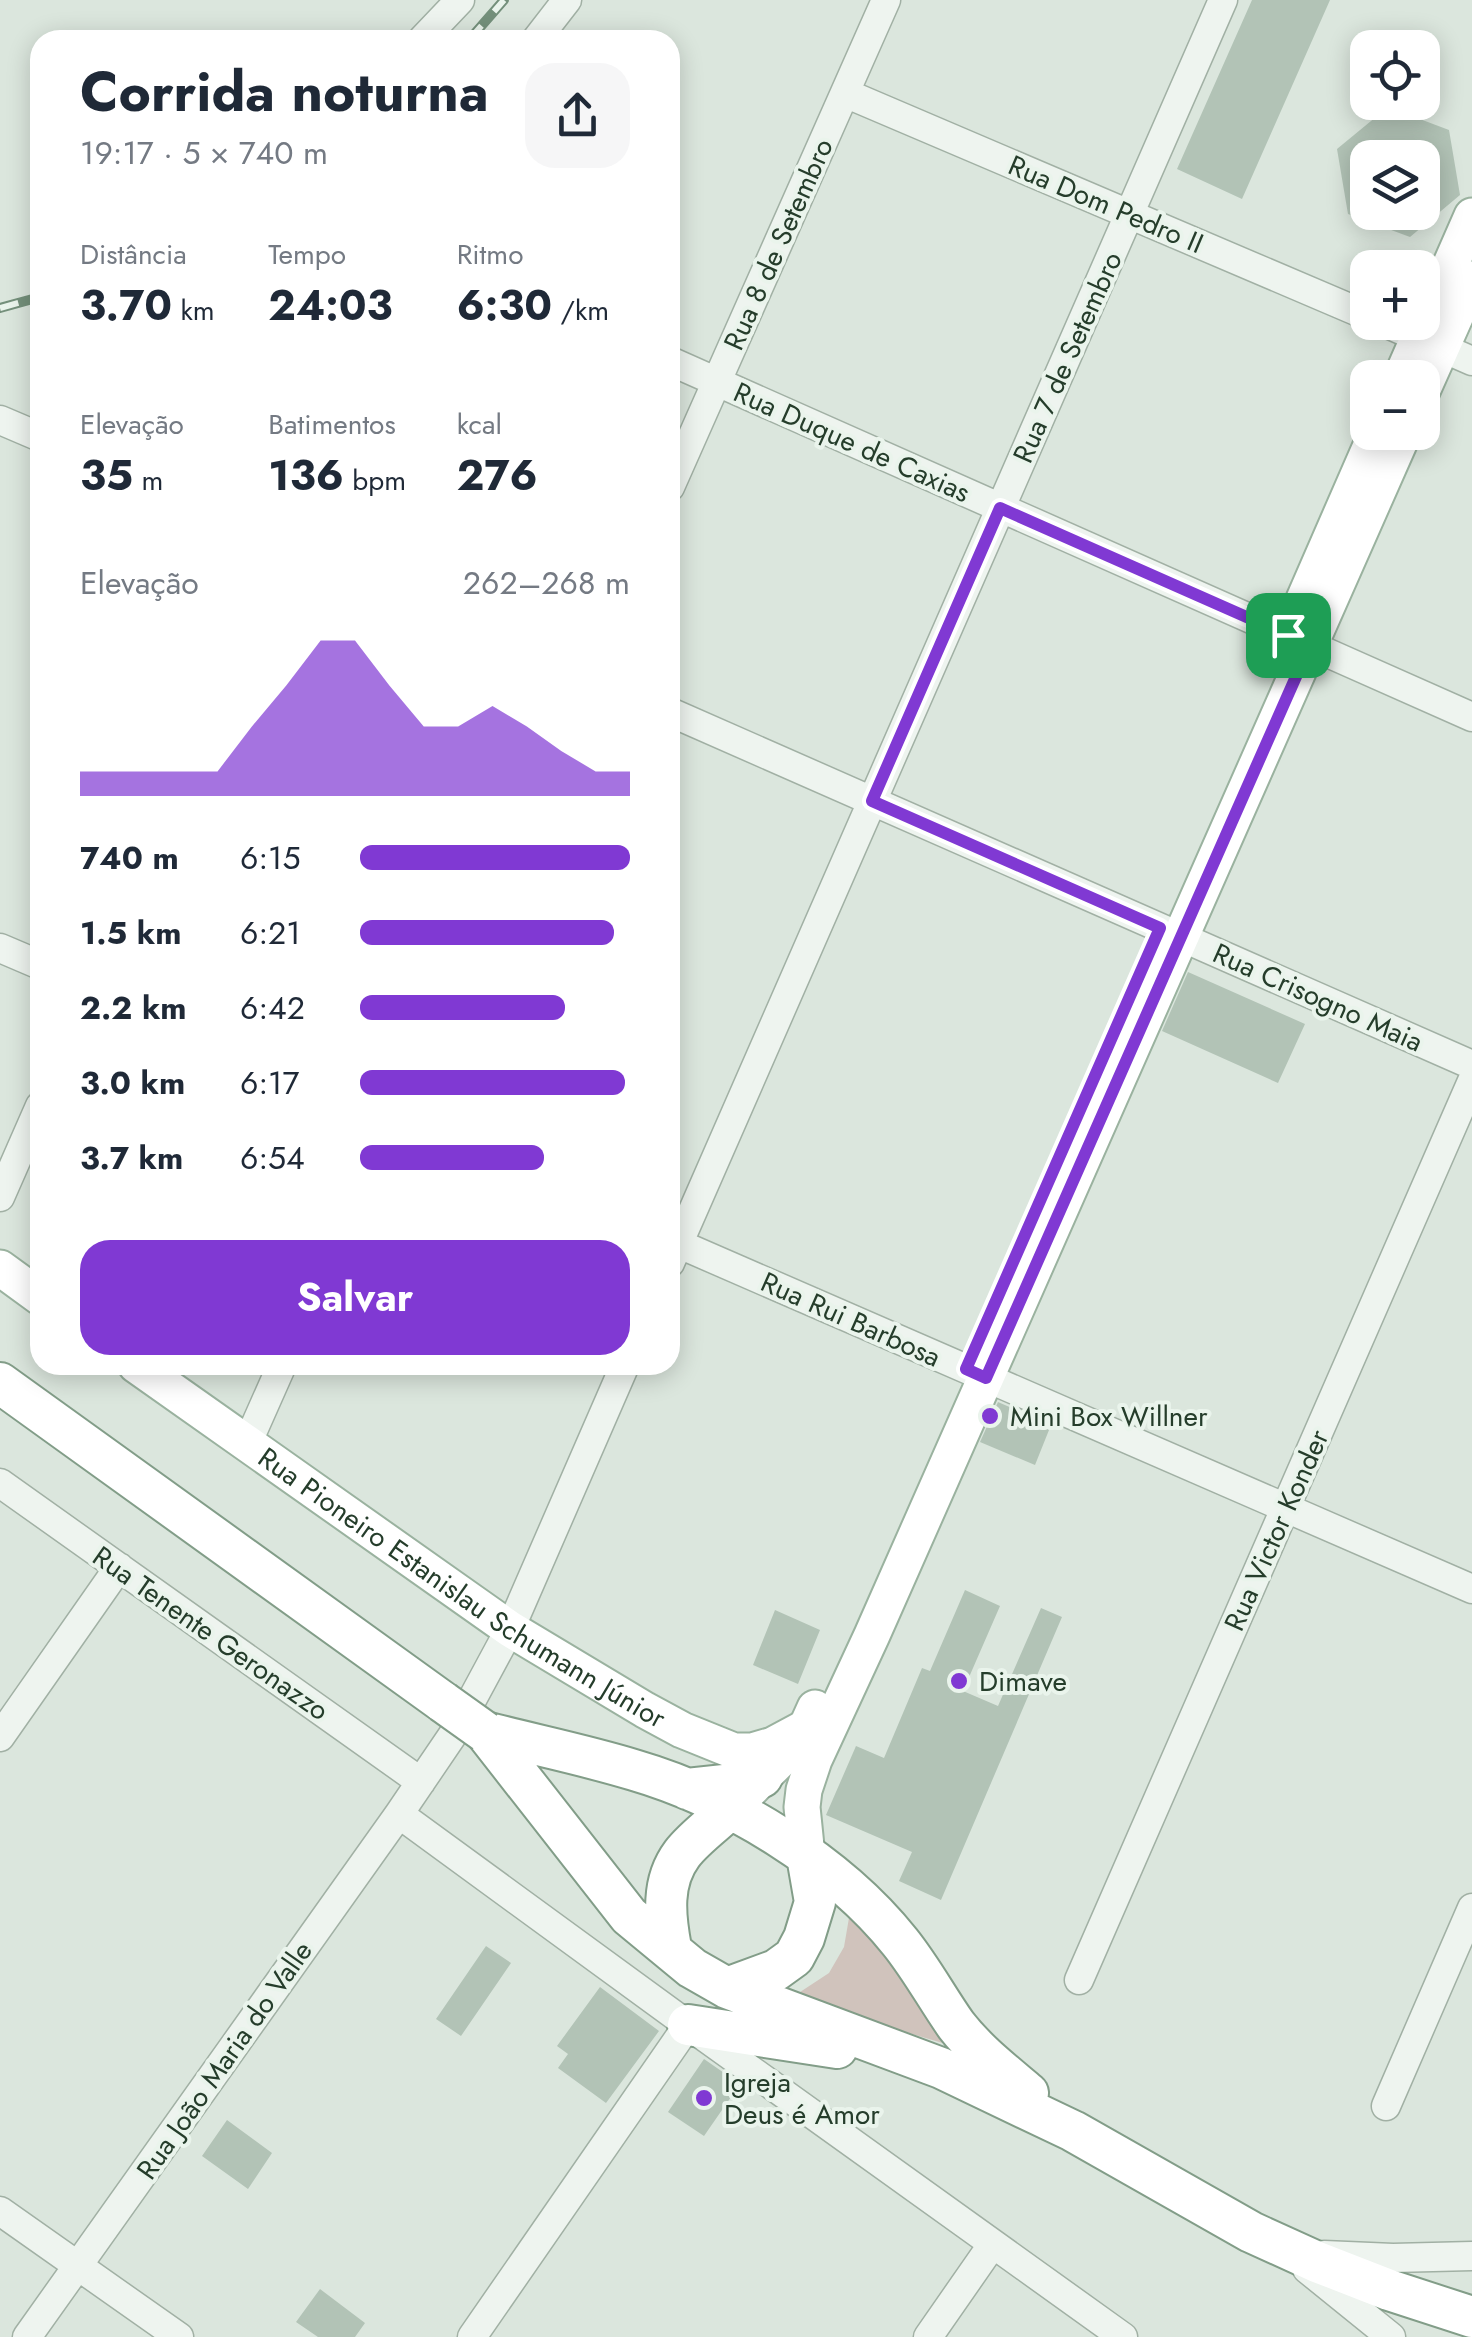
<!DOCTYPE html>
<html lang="pt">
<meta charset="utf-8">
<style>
:root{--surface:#fff;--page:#f6f6f7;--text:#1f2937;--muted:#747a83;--accent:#8039d3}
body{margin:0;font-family:Jost,sans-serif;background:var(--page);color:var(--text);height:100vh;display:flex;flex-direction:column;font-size:38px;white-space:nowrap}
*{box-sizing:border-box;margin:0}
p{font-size:32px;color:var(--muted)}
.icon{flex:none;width:55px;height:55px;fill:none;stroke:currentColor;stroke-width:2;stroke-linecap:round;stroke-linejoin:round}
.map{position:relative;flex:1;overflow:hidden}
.side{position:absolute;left:30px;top:30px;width:650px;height:1345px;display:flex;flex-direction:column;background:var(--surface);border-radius:30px;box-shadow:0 5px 25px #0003}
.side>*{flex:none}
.buttons{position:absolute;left:1350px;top:30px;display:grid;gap:20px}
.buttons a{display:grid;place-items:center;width:90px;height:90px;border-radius:20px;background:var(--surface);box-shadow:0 5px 25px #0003;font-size:50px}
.pin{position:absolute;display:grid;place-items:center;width:85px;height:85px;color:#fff;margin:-42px;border-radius:20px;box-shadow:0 5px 15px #0006}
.round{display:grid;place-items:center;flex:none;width:105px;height:105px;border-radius:30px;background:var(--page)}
.summary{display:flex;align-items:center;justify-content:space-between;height:170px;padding:0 50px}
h1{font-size:55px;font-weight:700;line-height:75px}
.figures{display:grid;grid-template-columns:repeat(3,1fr);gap:15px;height:170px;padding:10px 50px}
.figures div{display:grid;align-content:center}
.figures b{font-size:42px;font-weight:700}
.figures small{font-size:28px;font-weight:400}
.figures p{font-size:28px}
.chart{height:280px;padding:20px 50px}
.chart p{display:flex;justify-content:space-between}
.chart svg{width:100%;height:180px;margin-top:10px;fill:var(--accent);opacity:.7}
.action{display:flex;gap:20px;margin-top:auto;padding:20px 50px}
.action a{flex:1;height:115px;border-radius:30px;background:var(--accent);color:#fff;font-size:40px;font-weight:700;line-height:115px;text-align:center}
ul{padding:0 50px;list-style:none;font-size:32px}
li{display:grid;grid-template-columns:160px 120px 1fr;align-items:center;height:75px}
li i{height:25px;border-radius:12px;background:var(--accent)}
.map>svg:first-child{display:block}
.green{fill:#d0c3bc}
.building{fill:#b2c3b6;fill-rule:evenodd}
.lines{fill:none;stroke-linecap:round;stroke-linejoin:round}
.minor-casing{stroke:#a1b0a4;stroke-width:31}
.major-casing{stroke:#9ab29f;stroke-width:39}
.highway-casing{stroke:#829d88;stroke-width:44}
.minor{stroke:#eef4ef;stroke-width:28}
.major{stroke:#fff;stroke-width:35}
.highway{stroke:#fff;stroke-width:40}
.rail-casing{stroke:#74907b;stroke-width:10}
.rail{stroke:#eaf4ec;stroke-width:6;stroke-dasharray:19;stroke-linecap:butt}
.highway-bridge-casing{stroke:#829d88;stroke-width:44;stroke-linecap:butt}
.highway-bridge{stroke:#fff;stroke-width:40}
.route-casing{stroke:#fff;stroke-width:20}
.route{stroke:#8039d3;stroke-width:12}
.poi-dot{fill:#8039d3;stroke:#eaf4ec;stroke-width:4}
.labels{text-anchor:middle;stroke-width:8;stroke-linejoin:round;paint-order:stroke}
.street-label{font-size:28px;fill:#253d2b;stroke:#eaf4ec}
.poi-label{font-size:28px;fill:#253d2b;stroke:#eaf4ec;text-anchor:start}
</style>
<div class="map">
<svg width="1472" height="2337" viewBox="0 0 1472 2337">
<rect width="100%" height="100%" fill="#dbe6dd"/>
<path class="green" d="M 850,1912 L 956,2047 L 791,1998 L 829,1973 L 844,1947 Z"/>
<path class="building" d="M 1252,0 L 1330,0 L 1242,199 L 1177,169 Z
M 1388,107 L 1449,130 L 1460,195 L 1410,237 L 1348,214 L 1337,149 ZM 1368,158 L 1422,158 L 1422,212 L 1368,212 Z
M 1188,972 L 1305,1024 L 1278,1083 L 1162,1031 Z
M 998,1402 L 1051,1425 L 1035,1465 L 980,1442 Z
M 965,1590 L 1000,1606 L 963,1691 L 998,1706 L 1041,1608 L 1062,1617 L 941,1900 L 899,1881 L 912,1852 L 826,1815 L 856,1746 L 884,1758 L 922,1668 L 930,1671 Z
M 775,1610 L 820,1630 L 798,1684 L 753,1665 Z
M 486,1946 L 511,1963 L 461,2036 L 436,2019 Z
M 600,1987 L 659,2031 L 606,2103 L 558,2068 L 568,2054 L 557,2046 Z
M 704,2059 L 740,2084 L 704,2136 L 668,2112 Z
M 227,2120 L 272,2153 L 248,2189 L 202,2156 Z
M 320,2289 L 365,2323 L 355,2337 L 318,2337 L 296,2322 Z"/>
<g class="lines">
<defs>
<path id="minor" d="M 422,40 L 460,0
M 536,40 L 567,0
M 845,93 L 1368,316
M 1383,322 L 1472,361
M 670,361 L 1472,717
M 0,420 L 40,437
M 670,487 L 886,0
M 670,712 L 1472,1065
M 0,948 L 40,965
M 0,1197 L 40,1106
M 670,1240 L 1472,1589
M 670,1263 L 1223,0
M 247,1444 L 282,1365
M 0,1483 L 421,1782
M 0,1737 L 119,1567
M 399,1814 L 688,2025 L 1123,2337
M 1079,1980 L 1472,1081
M 1386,2106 L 1472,1908
M 0,2211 L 179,2337
M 1324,2255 L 1393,2258 L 1472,2256
M 1307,2269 L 1391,2337
M 27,2337 L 399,1814 L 454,1733 L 510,1629 L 625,1365
M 472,2337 L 688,2025
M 928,2337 L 992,2245"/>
<g id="major">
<path d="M 1401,378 L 1472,216"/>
<path d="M 1422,391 L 1472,279"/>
<path d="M 1288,636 L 1377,432"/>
<path d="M 0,1268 L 40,1297"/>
<path id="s1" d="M 136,1365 L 510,1629 L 645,1710 L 682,1730 L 734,1751 L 752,1751 L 773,1745 L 801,1730"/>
<path d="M 745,1795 L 801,1739 L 815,1708"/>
<path d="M 807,1856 L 802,1807 L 804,1790 L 814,1760 L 872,1635 L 1404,432"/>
</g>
<path id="highway" d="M 0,1383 L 443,1702
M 485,1732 L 629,1916 L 692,1968 L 727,1988 L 941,2068 L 1073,2131 L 1251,2232 L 1317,2262 L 1389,2290 L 1472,2317
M 485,1732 C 535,1745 585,1755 634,1770 C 730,1798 837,1863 900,1942 C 921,1968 937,1998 956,2025 C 976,2051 1003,2072 1028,2093
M 687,1789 L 734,1784 L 762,1777
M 671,1948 C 665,1916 661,1882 682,1854 C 693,1839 715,1823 730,1809
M 727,1988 L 776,1970 L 794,1957 L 804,1938 L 815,1902 L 807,1856
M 688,2025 L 837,2048"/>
</defs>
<use href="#minor" class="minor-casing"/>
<use href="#major" class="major-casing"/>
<use href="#highway" class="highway-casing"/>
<use href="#minor" class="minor"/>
<use href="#major" class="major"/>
<use href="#highway" class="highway"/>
<defs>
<path id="rail" d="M 469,40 L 504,0
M 0,308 L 40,297"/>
</defs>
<use href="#rail" class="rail-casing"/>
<use href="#rail" class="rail"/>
<defs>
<path id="highway-bridge" d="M 443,1702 L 485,1732"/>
</defs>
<use href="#highway-bridge" class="highway-bridge-casing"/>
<use href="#highway-bridge" class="highway-bridge"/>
</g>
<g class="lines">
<defs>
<path id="route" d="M 1000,508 L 1310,645 L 986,1378 L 966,1369 L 1160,928 L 872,801 Z"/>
</defs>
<use href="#route" class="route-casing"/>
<use href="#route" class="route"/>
</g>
<g class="poi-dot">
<circle cx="990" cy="1416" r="10"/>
<circle cx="959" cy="1681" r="10"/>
<circle cx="704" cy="2098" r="10"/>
</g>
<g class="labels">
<g class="street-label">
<text transform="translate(1106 204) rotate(23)" y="10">Rua Dom Pedro II</text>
<text transform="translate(778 244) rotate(-66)" y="10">Rua 8 de Setembro</text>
<text transform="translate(1067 357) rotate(-66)" y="10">Rua 7 de Setembro</text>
<text transform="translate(852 442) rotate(24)" y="10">Rua Duque de Caxias</text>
<text transform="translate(1318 997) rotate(24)" y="10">Rua Crisogno Maia</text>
<text transform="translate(851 1319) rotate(24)" y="10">Rua Rui Barbosa</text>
<text transform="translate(1276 1530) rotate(-66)" y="10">Rua Victor Konder</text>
<text dy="10" stroke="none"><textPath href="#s1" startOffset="395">Rua Pioneiro Estanislau Schumann Júnior</textPath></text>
<text transform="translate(211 1633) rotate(35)" y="10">Rua Tenente Geronazzo</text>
<text transform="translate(224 2060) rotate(-55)" y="10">Rua João Maria do Valle</text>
</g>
<g class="poi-label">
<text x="1010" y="1426">Mini Box Willner</text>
<text x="979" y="1691">Dimave</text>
<text x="724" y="2092">Igreja<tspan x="724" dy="32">Deus é Amor</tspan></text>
</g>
</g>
</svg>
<div class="buttons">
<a><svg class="icon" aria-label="locate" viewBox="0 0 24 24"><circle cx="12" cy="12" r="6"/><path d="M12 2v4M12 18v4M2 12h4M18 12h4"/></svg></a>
<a><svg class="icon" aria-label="layers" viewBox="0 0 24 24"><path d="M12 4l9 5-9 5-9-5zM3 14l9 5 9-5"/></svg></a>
<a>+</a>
<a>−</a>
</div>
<div class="pin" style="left:1288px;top:635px;background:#1e9e55"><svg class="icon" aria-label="arrive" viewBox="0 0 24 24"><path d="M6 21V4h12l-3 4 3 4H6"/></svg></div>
<section class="side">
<div class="summary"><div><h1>Corrida noturna</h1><p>19:17 · 5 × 740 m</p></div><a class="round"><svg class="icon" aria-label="share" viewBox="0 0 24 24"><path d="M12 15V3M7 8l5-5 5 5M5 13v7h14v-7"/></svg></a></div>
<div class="figures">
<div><p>Distância</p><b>3.70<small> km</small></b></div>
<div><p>Tempo</p><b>24:03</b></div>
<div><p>Ritmo</p><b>6:30<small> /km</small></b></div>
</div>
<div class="figures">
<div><p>Elevação</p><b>35<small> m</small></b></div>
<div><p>Batimentos</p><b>136<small> bpm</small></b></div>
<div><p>kcal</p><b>276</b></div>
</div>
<div class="chart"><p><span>Elevação</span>262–268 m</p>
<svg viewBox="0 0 160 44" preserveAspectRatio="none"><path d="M0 44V38L10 38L20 38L30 38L40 38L50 27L60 17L70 6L80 6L90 17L100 27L110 27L120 22L130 27L140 33L150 38L160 38V44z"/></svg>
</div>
<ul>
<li><b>740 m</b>6:15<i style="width:100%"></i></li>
<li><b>1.5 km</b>6:21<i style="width:94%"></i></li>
<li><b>2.2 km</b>6:42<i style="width:76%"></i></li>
<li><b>3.0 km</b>6:17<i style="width:98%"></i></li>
<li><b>3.7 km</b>6:54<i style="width:68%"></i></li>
</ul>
<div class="action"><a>Salvar</a></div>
</section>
</div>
